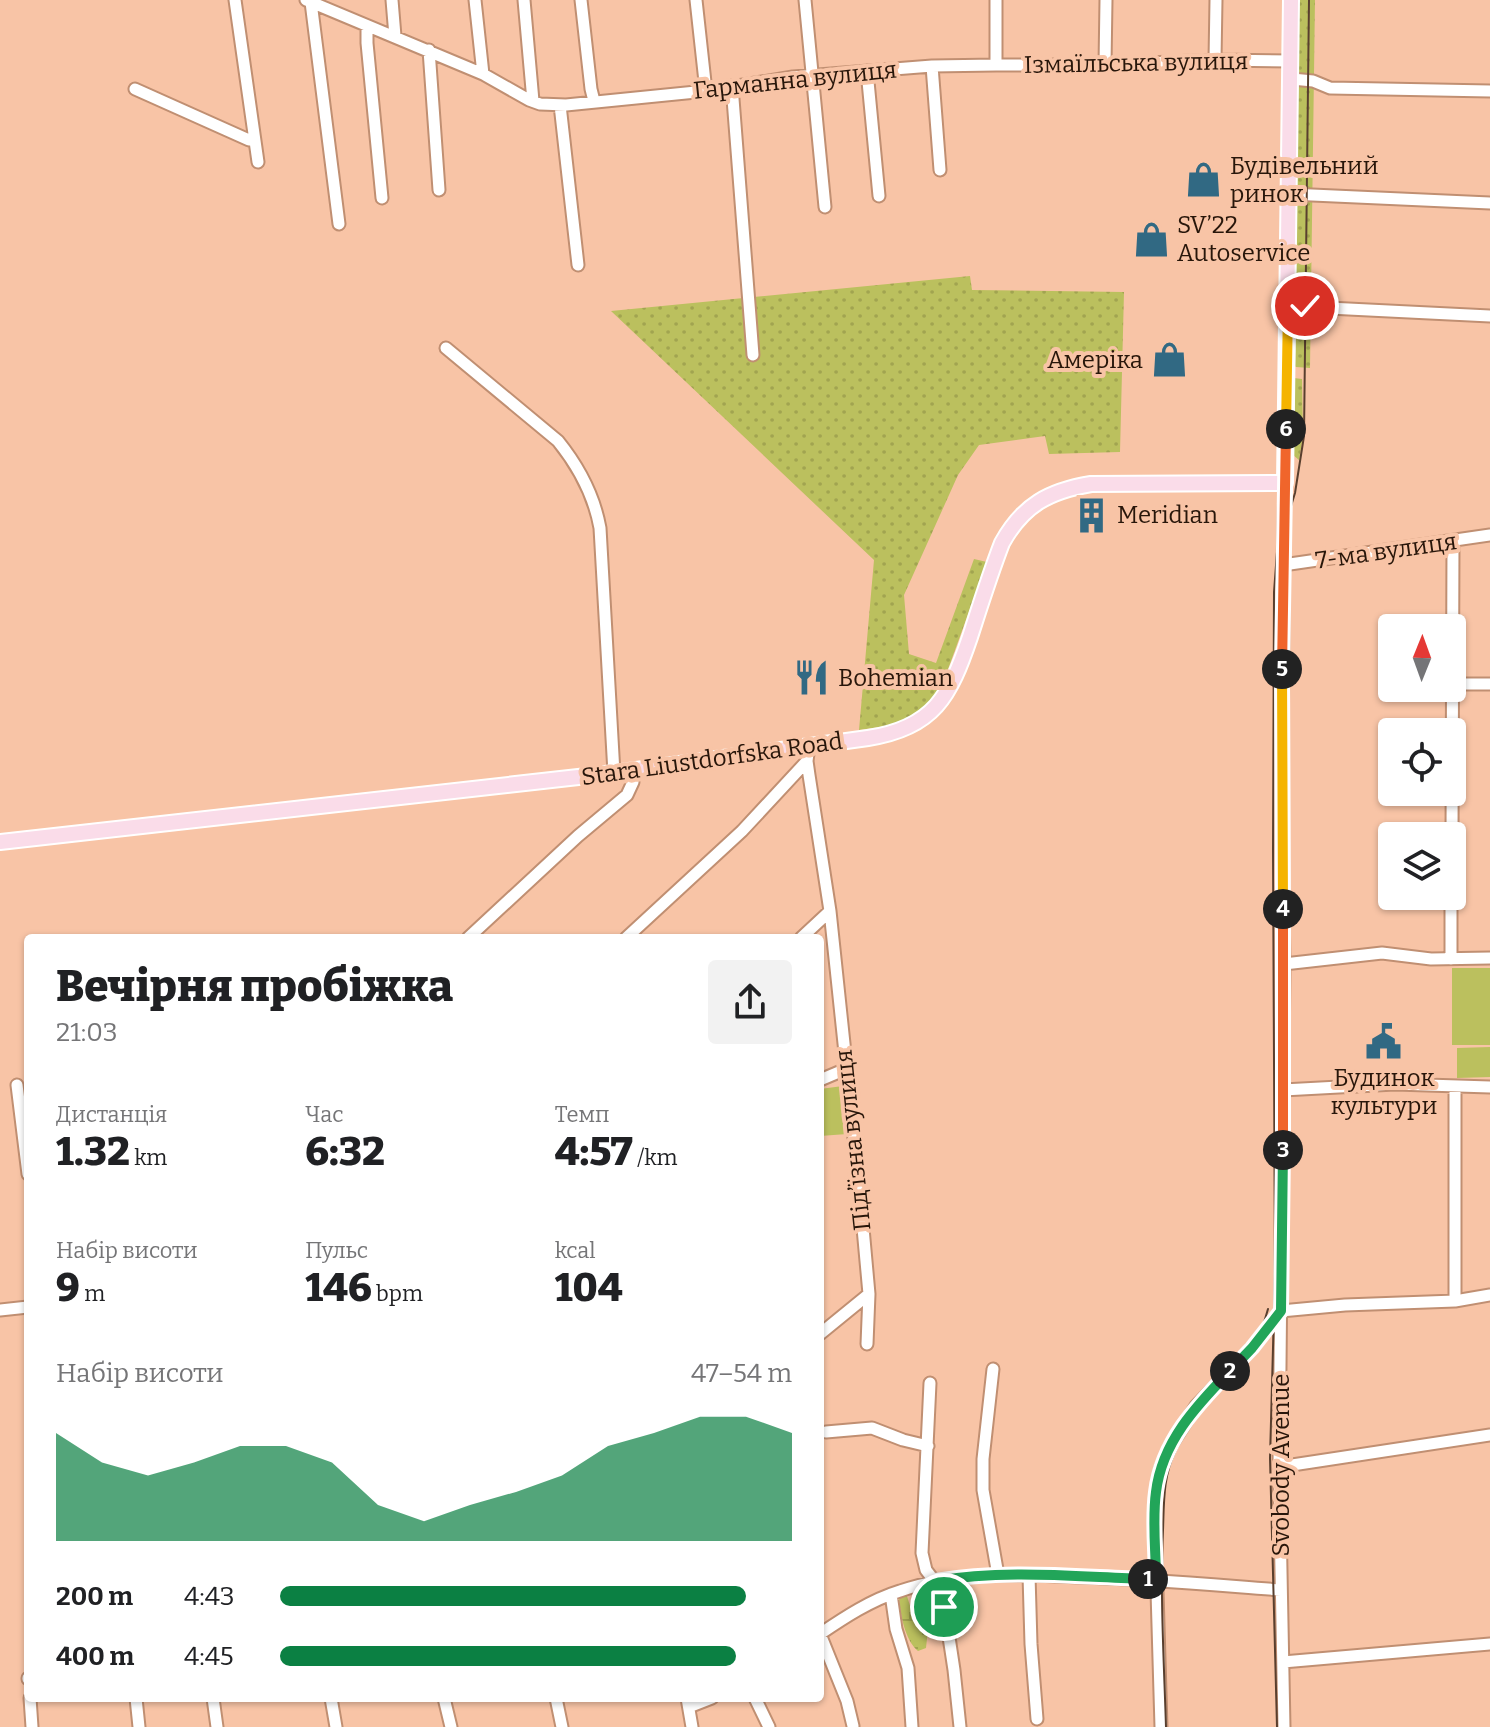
<!DOCTYPE html>
<html lang="uk">
<meta charset="utf-8">
<style>
:root{--surface:#fff;--page:#f2f2f2;--text:#202124;--muted:#757577;--accent:#0b8043}
body{margin:0;font-family:Bitter,serif;background:var(--page);color:var(--text);height:100vh;display:flex;flex-direction:column;font-size:30px;white-space:nowrap}
*{box-sizing:border-box;margin:0}
p{font-size:26px;color:var(--muted)}
.icon{flex:none;width:44px;height:44px;fill:none;stroke:currentColor;stroke-width:2;stroke-linecap:round;stroke-linejoin:round}
.map{position:relative;flex:1;overflow:hidden}
.side{position:absolute;left:24px;top:934px;width:800px;height:768px;display:flex;flex-direction:column;background:var(--surface);border-radius:8px;box-shadow:0 2px 6px #0004}
.side>*{flex:none}
.needle{width:52px;rotate:1deg}
.tools{position:absolute;left:1378px;top:614px;display:grid;gap:16px}
.tools a{display:grid;place-items:center;width:88px;height:88px;border-radius:8px;background:var(--surface);box-shadow:0 2px 6px #0004;font-size:40px}
.pin{position:absolute;display:grid;place-items:center;width:68px;height:68px;color:#fff;margin:-34px;border:4px solid #fff;border-radius:50%;box-shadow:0 2px 8px #0007}
.km{position:absolute;width:40px;height:40px;margin:-20px;border-radius:50%;background:#222;color:#fff;font-size:22px;line-height:40px;text-align:center}
.round{display:grid;place-items:center;flex:none;width:84px;height:84px;border-radius:8px;background:var(--page)}
.summary{display:flex;align-items:center;justify-content:space-between;height:136px;padding:0 32px}
h1{font-size:44px;font-weight:800;line-height:60px}
.figures{display:grid;grid-template-columns:repeat(3,1fr);gap:12px;height:136px;padding:8px 32px}
.figures div{display:grid;align-content:center}
.figures b{font-size:40px;font-weight:800}
.figures small{font-size:22px;font-weight:400}
.figures p{font-size:22px}
.chart{height:224px;padding:16px 32px}
.chart p{display:flex;justify-content:space-between}
.chart svg{width:100%;height:144px;margin-top:8px;fill:var(--accent);opacity:.7}
ul{padding:0 32px;list-style:none;font-size:26px}
li{display:grid;grid-template-columns:128px 96px 1fr;align-items:center;height:60px}
li i{height:20px;border-radius:10px;background:var(--accent)}
.map>svg:first-child{display:block}
.grass{fill:url(#grass-dots)}
.wetland{fill:url(#wetland-marsh)}
.park{fill:#bbc05e}
.lines{fill:none;stroke-linecap:round;stroke-linejoin:round}
.minor-casing{stroke:#c08f72;stroke-width:15}
.major-casing{stroke:#fff;stroke-width:18}
.minor{stroke:#fff;stroke-width:11}
.major{stroke:#fadce9;stroke-width:14}
.tram{stroke:#593f2e;stroke-width:2}
.split-1-casing{stroke:#fff;stroke-width:16}
.split-2-casing{stroke:#fff;stroke-width:16}
.split-3-casing{stroke:#fff;stroke-width:16}
.split-4-casing{stroke:#fff;stroke-width:16}
.split-5-casing{stroke:#fff;stroke-width:16}
.split-6-casing{stroke:#fff;stroke-width:16}
.split-7-casing{stroke:#fff;stroke-width:16}
.split-1{stroke:#22a559;stroke-width:10}
.split-2{stroke:#22a559;stroke-width:10}
.split-3{stroke:#22a559;stroke-width:10}
.split-4{stroke:#f0652b;stroke-width:10}
.split-5{stroke:#f5b400;stroke-width:10}
.split-6{stroke:#f0652b;stroke-width:10}
.split-7{stroke:#f5b400;stroke-width:10}
.labels{text-anchor:middle;stroke-width:8;stroke-linejoin:round;paint-order:stroke}
.street-label{font-size:24px;fill:#28160a;stroke:#f8c4a6}
.poi-label{font-size:24px;fill:#28160a;stroke:#f8c4a6;text-anchor:start}
</style>
<div class="map">
<svg width="1490" height="1727" viewBox="0 0 1490 1727">
<defs>
<pattern id="grass-dots" width="8" height="8" patternUnits="userSpaceOnUse" patternTransform="scale(2)"><rect width="8" height="8" fill="#bbc05e"/><path d="M2 2h.1M6 6h.1" fill="none" stroke="#a1a450" stroke-width="1.8" stroke-linecap="round"/></pattern>
<pattern id="wetland-marsh" width="20" height="14" patternUnits="userSpaceOnUse" patternTransform="scale(2)"><rect width="20" height="14" fill="#bbc05e"/><path d="M1 5h8M5 5V1M11 12h8M15 12V8" fill="none" stroke="#a1a450"/></pattern>
</defs>
<rect width="100%" height="100%" fill="#f8c4a6"/>
<path class="grass" d="M 1295,0 L 1315,0 L 1310,368 L 1296,367 L 1292,364 Z
M 970,276 L 972,290 L 1124,292 L 1120,452 L 1049,454 L 1045,436 L 979,445 L 958,475 L 904,595 L 909,654 L 936,663 L 974,559 L 987,562 L 939,694 L 923,711 L 894,725 L 859,730 L 874,560 L 611,311 Z
M 1294,378 L 1302,379 L 1303,436 L 1299,460 L 1293,455 L 1292,381 Z"/>
<path class="wetland" d="M 903,1596 L 907,1596 L 911,1609 L 926,1606 L 931,1608 L 932,1617 L 929,1620 L 926,1648 L 918,1651 C 905,1640 900,1614 899,1597 Z"/>
<path class="park" d="M 1452,968 L 1490,968 L 1490,1045 L 1452,1045 Z
M 1490,1047 L 1490,1077 L 1457,1078 L 1457,1048 Z
M 843,1086 L 847,1134 L 820,1136 L 820,1089 Z"/>
<g class="lines">
<defs>
<path id="minor" d="M 235,0 L 258,162
M 306,0 L 483,74 L 529,100 L 540,104 L 566,105 L 706,91 L 793,77 L 932,66 L 996,65
M 392,0 L 395,36
M 475,0 L 483,74
M 524,0 L 533,101
M 581,0 L 591,89 L 594,101
M 696,0 L 706,91
M 805,0 L 825,207
M 996,0 L 996,65 L 1105,65 L 1215,60 L 1291,61
M 311,2 L 339,224
M 367,26 L 367,43 L 382,198
M 429,50 L 439,190
M 1215,60 L 1216,0
M 1105,65 L 1106,0
M 932,66 L 940,170
M 867,71 L 879,196
M 1292,79 L 1313,81 L 1330,88 L 1490,91
M 732,86 L 753,355
M 135,89 L 249,140 L 254,140
M 560,105 L 578,265
M 1290,194 L 1490,203
M 1288,306 L 1490,316
M 446,348 L 558,441 C 579,467 594,495 600,528 L 614,773
M 1283,565 L 1490,535
M 1453,684 L 1490,684
M 809,746 L 807,761 L 809,775 L 830,911 L 860,1195 L 869,1294 L 867,1344
M 1452,836 L 1453,542
M 468,938 L 578,836 L 627,795 L 633,782 L 633,770
M 626,938 L 742,831 L 807,761
M 801,938 L 830,911
M 1451,959 L 1451,896
M 1284,964 L 1382,953 L 1431,959 L 1490,958
M 820,1080 L 846,1069
M 17,1085 L 28,1174
M 1455,1086 L 1455,1301
M 1283,1090 L 1395,1084 L 1490,1087
M 0,1310 L 28,1307
M 820,1334 L 869,1294
M 993,1369 L 983,1459 L 983,1490 L 998,1575
M 930,1383 L 922,1553 L 926,1570 L 942,1591 L 954,1670 L 960,1727
M 826,1432 L 872,1428 L 903,1440 L 928,1446
M 1279,1467 L 1490,1435
M 1029,1575 L 1031,1644 L 1037,1719
M 891,1594 L 896,1629 L 908,1668 L 912,1727
M 820,1634 C 845,1617 871,1600 900,1591 C 958,1571 1020,1574 1081,1577 C 1148,1579 1214,1585 1281,1590
M 820,1634 L 847,1701 L 853,1726
M 1283,1662 L 1490,1644
M 28,1678 L 28,1679
M 30,1698 L 32,1727
M 136,1698 L 139,1727
M 213,1698 L 217,1727
M 331,1698 L 336,1727
M 444,1698 L 451,1727
M 556,1698 L 562,1727
M 687,1698 L 692,1727
M 755,1698 L 769,1727
M 689,1707 L 712,1698
M 1161,1727 L 1155,1523 L 1156,1493 L 1161,1468 L 1170,1447 L 1196,1406 L 1252,1348 L 1281,1311 L 1345,1305 L 1455,1301 L 1490,1295
M 1284,1727 L 1279,1467 L 1284,964 L 1282,848 L 1283,565 L 1285,483"/>
<path id="major" d="M 0,842 L 614,773 L 868,738 C 934,728 950,696 970,637 C 980,606 990,574 1002,543 C 1023,505 1049,491 1091,484 L 1285,483 L 1291,0"/>
</defs>
<use href="#minor" class="minor-casing"/>
<use href="#major" class="major-casing"/>
<use href="#minor" class="minor"/>
<use href="#major" class="major"/>
<path class="tram" d="M 1166,1727 C 1164,1662 1160,1596 1163,1530 C 1164,1504 1163,1476 1175,1452 C 1182,1438 1191,1422 1200,1410 C 1226,1378 1258,1351 1268,1309
M 1277,1727 L 1270,1458 L 1275,1274 L 1273,850 L 1274,592 L 1277,552 L 1295,493 L 1304,436 L 1309,0"/>
</g>
<g class="lines">
<defs>
<path id="split-1" d="M 944,1607 L 942,1591 L 936,1581 C 1006,1569 1078,1577 1148,1579"/>
<path id="split-2" d="M 1148,1579 L 1156,1580 C 1156,1551 1152,1521 1156,1492 C 1162,1442 1196,1406 1230,1371"/>
<path id="split-3" d="M 1230,1371 L 1252,1348 L 1281,1311 L 1283,1150"/>
<path id="split-4" d="M 1283,1150 L 1283,909"/>
<path id="split-5" d="M 1282,669 L 1283,909"/>
<path id="split-6" d="M 1282,669 L 1286,429"/>
<path id="split-7" d="M 1286,429 L 1288,306 L 1305,306"/>
</defs>
<use href="#split-1" class="split-1-casing"/>
<use href="#split-2" class="split-2-casing"/>
<use href="#split-3" class="split-3-casing"/>
<use href="#split-4" class="split-4-casing"/>
<use href="#split-5" class="split-5-casing"/>
<use href="#split-6" class="split-6-casing"/>
<use href="#split-7" class="split-7-casing"/>
<use href="#split-1" class="split-1"/>
<use href="#split-2" class="split-2"/>
<use href="#split-3" class="split-3"/>
<use href="#split-4" class="split-4"/>
<use href="#split-5" class="split-5"/>
<use href="#split-6" class="split-6"/>
<use href="#split-7" class="split-7"/>
</g>
<defs>
<symbol id="shop-bare" viewBox="-9 -9 18 18"><path d="M-5-2.5h2.3a2.7 3.5 0 0 1 5.4 0H5L5.5 6h-11ZM-1.5-2.5h3a1.5 2.3 0 0 0-3 0Z" fill="#316983" stroke="#f8c4a6" stroke-width="2.5" paint-order="stroke"/></symbol>
<symbol id="building-bare" viewBox="-9 -9 18 18"><path d="M-4-6H4V6H1V3H-1V6H-4ZM-2.5-4.3h1.7v1.8h-1.7ZM.8-4.3h1.7v1.8H.8ZM-2.5-1h1.7V.8h-1.7ZM.8-1h1.7V.8H.8Z" fill="#316983" stroke="#f8c4a6" stroke-width="2.5" paint-order="stroke"/></symbol>
<symbol id="restaurant-bare" viewBox="-9 -9 18 18"><path d="M-5-6h1v4h1v-4h1v4h1v-4h1v5L-1.5 .5V6h-2V.5L-5-1ZM5-6V6H3V1.5H1.5Q1.5-4 5-6Z" fill="#316983" stroke="#f8c4a6" stroke-width="2.5" paint-order="stroke"/></symbol>
<symbol id="civic-bare" viewBox="-9 -9 18 18"><path d="M-.6-6.5H3V-4.5H.6V-3L4-1V1h2V6H-6V1h2V-1L-.6-3ZM-1.2 2.5V6h2.4V2.5Z" fill="#316983" stroke="#f8c4a6" stroke-width="2.5" paint-order="stroke"/></symbol>
</defs>
<g fill-rule="evenodd">
<use href="#shop-bare" x="1178" y="154" width="51" height="51"/>
<use href="#shop-bare" x="1126" y="214" width="51" height="51"/>
<use href="#shop-bare" x="1144" y="334" width="51" height="51"/>
<use href="#building-bare" x="1066" y="490" width="51" height="51"/>
<use href="#restaurant-bare" x="786" y="652" width="51" height="51"/>
<use href="#civic-bare" x="1358" y="1016" width="51" height="51"/>
</g>
<g class="labels">
<g class="street-label">
<text transform="translate(1136 63) rotate(-1)" y="8">Ізмаїльська вулиця</text>
<text transform="translate(795 80) rotate(-6)" y="8">Гарманна вулиця</text>
<text transform="translate(1386 551) rotate(-8)" y="8">7-ма вулиця</text>
<text transform="translate(712 759) rotate(-8)" y="8">Stara Liustdorfska Road</text>
<text transform="translate(853 1140) rotate(-96)" y="8">Підʼїзна вулиця</text>
<text transform="translate(1281 1465) rotate(-90)" y="8">Svobody Avenue</text>
</g>
<g class="poi-label">
<text x="1230" y="174">Будівельний<tspan x="1230" dy="28">ринок</tspan></text>
<text x="1177" y="233">SV’22<tspan x="1177" dy="28">Autoservice</tspan></text>
<text x="1143" y="368" text-anchor="end">Амеріка</text>
<text x="1117" y="523">Meridian</text>
<text x="838" y="686">Bohemian</text>
<text x="1384" y="1086" text-anchor="middle">Будинок<tspan x="1384" dy="28">культури</tspan></text>
</g>
</g>
</svg>
<div class="tools">
<a><svg class="needle" viewBox="-14 -14 28 28"><path d="M0-13l5 13h-10z" fill="#e53935"/><path d="M0 13l5-13h-10z" fill="#757577"/></svg></a>
<a><svg class="icon" aria-label="locate" viewBox="0 0 24 24"><circle cx="12" cy="12" r="6"/><path d="M12 2v4M12 18v4M2 12h4M18 12h4"/></svg></a>
<a><svg class="icon" aria-label="layers" viewBox="0 0 24 24"><path d="M12 4l9 5-9 5-9-5zM3 14l9 5 9-5"/></svg></a>
</div>
<div class="pin" style="left:944px;top:1607px;background:#1e9e55"><svg class="icon" aria-label="arrive" viewBox="0 0 24 24"><path d="M6 21V4h12l-3 4 3 4H6"/></svg></div>
<div class="pin" style="left:1305px;top:306px;background:#d93025"><svg class="icon" aria-label="check" viewBox="0 0 24 24"><path d="M5 12l5 5 9-10"/></svg></div>
<b class="km" style="left:1148px;top:1579px">1</b>
<b class="km" style="left:1230px;top:1371px">2</b>
<b class="km" style="left:1283px;top:1150px">3</b>
<b class="km" style="left:1283px;top:909px">4</b>
<b class="km" style="left:1282px;top:669px">5</b>
<b class="km" style="left:1286px;top:429px">6</b>
<section class="side">
<div class="summary"><div><h1>Вечірня пробіжка</h1><p>21:03</p></div><a class="round"><svg class="icon" aria-label="share" viewBox="0 0 24 24"><path d="M12 15V3M7 8l5-5 5 5M5 13v7h14v-7"/></svg></a></div>
<div class="figures">
<div><p>Дистанція</p><b>1.32<small> km</small></b></div>
<div><p>Час</p><b>6:32</b></div>
<div><p>Темп</p><b>4:57<small> /km</small></b></div>
</div>
<div class="figures">
<div><p>Набір висоти</p><b>9<small> m</small></b></div>
<div><p>Пульс</p><b>146<small> bpm</small></b></div>
<div><p>kcal</p><b>104</b></div>
</div>
<div class="chart"><p><span>Набір висоти</span>47–54 m</p>
<svg viewBox="0 0 160 44" preserveAspectRatio="none"><path d="M0 44V11L10 20L20 24L30 20L40 15L50 15L60 20L70 33L80 38L90 33L100 29L110 24L120 15L130 11L140 6L150 6L160 11V44z"/></svg>
</div>
<ul>
<li><b>200 m</b>4:43<i style="width:91%"></i></li>
<li><b>400 m</b>4:45<i style="width:89%"></i></li>
</ul>
</section>
</div>
